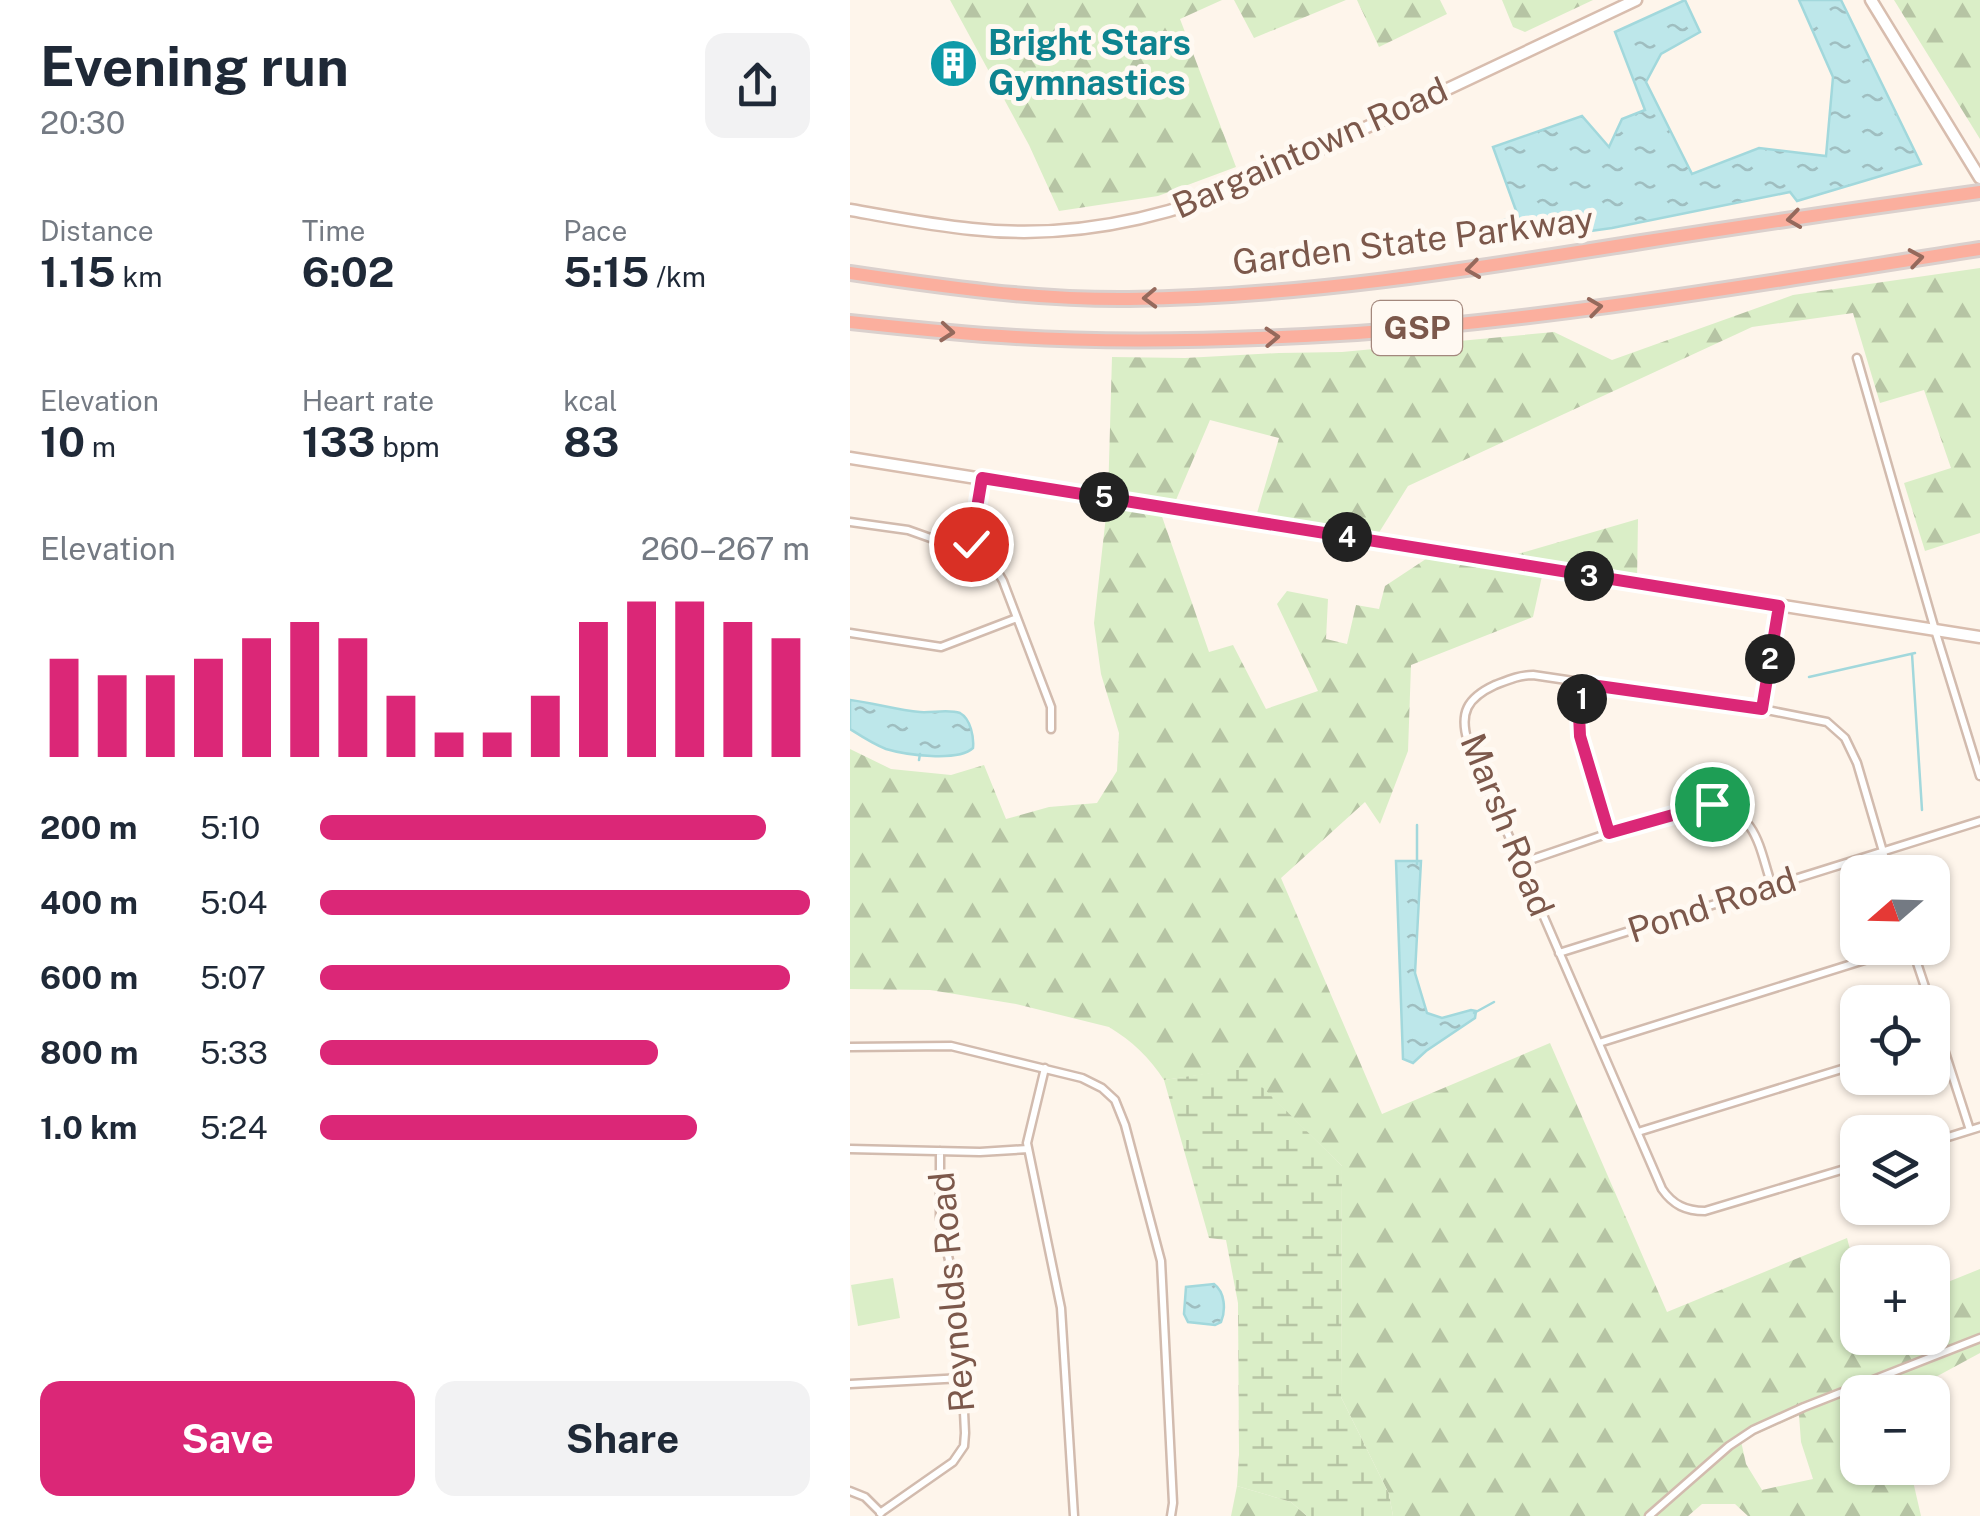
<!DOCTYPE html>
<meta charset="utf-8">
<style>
:root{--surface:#fff;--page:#f2f2f3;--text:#1f2937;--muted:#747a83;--accent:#db2777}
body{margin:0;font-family:"Public Sans",sans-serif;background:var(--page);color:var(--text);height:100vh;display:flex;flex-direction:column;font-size:38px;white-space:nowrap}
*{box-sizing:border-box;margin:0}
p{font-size:32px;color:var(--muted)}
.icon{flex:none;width:55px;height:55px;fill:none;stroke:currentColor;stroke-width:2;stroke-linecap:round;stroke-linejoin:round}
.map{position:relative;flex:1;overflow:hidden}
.sheet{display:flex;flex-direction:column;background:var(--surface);width:850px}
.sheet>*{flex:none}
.needle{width:65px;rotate:250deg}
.controls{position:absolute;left:990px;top:855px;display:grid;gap:20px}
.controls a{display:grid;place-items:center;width:110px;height:110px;border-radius:20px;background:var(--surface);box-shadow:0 2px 8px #0004;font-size:50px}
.pin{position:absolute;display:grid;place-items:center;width:85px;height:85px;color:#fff;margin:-42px;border:5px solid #fff;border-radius:50%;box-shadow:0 2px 10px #0007}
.km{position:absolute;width:50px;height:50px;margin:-25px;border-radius:50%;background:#222;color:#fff;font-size:28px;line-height:50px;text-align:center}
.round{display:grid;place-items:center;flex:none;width:105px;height:105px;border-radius:20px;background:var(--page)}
.head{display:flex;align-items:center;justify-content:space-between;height:170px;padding:0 40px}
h1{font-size:55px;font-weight:700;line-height:75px}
.figures{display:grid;grid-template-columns:repeat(3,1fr);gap:15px;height:170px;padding:10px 40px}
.figures div{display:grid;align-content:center}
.figures b{font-size:42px;font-weight:700}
.figures small{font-size:28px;font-weight:400}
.figures p{font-size:28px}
.chart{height:280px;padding:20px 40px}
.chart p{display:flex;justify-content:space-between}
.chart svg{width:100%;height:180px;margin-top:10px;stroke:var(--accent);stroke-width:6}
.button{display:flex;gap:20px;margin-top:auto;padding:20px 40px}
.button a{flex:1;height:115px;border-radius:20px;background:var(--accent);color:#fff;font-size:40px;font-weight:700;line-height:115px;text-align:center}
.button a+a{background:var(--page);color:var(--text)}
ul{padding:0 40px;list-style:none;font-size:32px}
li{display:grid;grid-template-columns:160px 120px 1fr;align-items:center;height:75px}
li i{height:25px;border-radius:12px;background:var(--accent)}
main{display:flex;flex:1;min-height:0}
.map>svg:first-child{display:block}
.green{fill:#daeec7}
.forest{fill:url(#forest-firs);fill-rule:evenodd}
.wetland{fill:url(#wetland-marsh)}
.water{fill:url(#water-ripples);stroke:#a2d8dc;stroke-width:2.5}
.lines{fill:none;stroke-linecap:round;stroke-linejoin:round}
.stream{stroke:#a2d8dc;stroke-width:2.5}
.street-casing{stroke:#d2bbae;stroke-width:11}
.secondary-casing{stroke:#d8bdae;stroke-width:15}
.highway-casing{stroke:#dad0cd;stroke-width:18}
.street{stroke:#fff;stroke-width:6}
.secondary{stroke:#fff;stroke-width:10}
.highway{stroke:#fbaf9e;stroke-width:12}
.oneway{stroke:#95695c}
.route-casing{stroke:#fff;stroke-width:20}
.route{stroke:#db2777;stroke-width:12}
.labels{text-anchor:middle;stroke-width:10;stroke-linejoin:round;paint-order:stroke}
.shield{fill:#fff9f2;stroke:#a3887d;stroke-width:2.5}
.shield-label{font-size:32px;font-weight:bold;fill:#7c584b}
.culture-label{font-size:35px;font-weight:bold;fill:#0d838f;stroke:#fff9f2;text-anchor:start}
.street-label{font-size:35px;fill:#7c584b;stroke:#fff9f2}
</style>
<main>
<section class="sheet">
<div class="head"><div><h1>Evening run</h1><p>20:30</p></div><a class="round"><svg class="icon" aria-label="share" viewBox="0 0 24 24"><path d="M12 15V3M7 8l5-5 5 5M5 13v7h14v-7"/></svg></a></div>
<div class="figures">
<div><p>Distance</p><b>1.15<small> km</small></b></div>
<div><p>Time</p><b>6:02</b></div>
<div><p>Pace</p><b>5:15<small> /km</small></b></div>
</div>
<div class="figures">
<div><p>Elevation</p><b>10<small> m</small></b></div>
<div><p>Heart rate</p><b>133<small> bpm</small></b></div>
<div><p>kcal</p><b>83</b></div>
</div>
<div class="chart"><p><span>Elevation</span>260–267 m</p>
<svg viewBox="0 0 160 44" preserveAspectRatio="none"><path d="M5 44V20M15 44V24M25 44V24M35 44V20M45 44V15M55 44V11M65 44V15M75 44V29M85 44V38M95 44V38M105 44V29M115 44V11M125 44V6M135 44V6M145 44V11M155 44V15"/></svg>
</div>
<ul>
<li><b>200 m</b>5:10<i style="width:91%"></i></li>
<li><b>400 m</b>5:04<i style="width:100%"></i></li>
<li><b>600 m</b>5:07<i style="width:96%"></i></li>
<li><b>800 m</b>5:33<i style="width:69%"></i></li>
<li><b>1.0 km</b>5:24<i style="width:77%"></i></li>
</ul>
<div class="button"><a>Save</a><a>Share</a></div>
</section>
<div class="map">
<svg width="1130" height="1516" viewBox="0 0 1130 1516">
<defs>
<pattern id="forest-firs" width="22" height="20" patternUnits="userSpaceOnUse" patternTransform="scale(2.5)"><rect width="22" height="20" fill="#daeec7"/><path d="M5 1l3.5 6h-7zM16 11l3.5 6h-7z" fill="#b6c4a4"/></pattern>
<pattern id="wetland-marsh" width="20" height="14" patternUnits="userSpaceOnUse" patternTransform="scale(2.5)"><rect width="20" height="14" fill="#daeec7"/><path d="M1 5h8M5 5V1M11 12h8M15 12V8" fill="none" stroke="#b6c4a4"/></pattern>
<pattern id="water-ripples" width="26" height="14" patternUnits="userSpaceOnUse" patternTransform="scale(2.5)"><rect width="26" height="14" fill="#bde7ea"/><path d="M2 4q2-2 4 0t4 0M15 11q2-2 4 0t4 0" fill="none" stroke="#9fbec0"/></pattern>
</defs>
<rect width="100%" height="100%" fill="#fef5eb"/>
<path class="green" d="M 43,1278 L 50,1318 L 8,1326 L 1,1285 Z"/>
<path class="forest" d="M 100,0 L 372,0 L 330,19 L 386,167 L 308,196 L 209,211 L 179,145 Z
M 384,0 L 496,0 L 404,38 Z
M 507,0 L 590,0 L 597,14 L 529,47 Z
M 652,0 L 743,0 L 675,32 L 663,27 Z
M 1044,0 L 1130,0 L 1130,139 Z
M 1130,268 L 1130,533 L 1075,551 L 1054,483 L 1101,468 L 1074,390 L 1030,403 L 1003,313 L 902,327 L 558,486 L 525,539 L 405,520 L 429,438 L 360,420 L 323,507 L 308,505 L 359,652 L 383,645 L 416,709 L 468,691 L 427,604 L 437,591 L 478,599 L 476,639 L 497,644 L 506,605 L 529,609 L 535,586 L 588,551 L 647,560 L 788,519 L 787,581 L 694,567 L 683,617 L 561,665 L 558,751 L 530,824 L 515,802 L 431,878 L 532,1114 L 700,1043 L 817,1312 L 997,1238 L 1007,1276 L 1008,1338 L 1082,1338 L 1083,1288 L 1130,1269 L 1130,1353 L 1058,1392 L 1008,1392 L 1008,1468 L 1060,1468 L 1071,1516 L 898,1516 L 885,1504 L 852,1504 L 838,1516 L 543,1516 L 539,1494 L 491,1397 L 492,1166 L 393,1069 L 314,1080 C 300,1058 282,1041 259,1027 L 166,1004 L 80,990 L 0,989 L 0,749 L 41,769 L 101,775 L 134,765 L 156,819 L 199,807 L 247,803 L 267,771 L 269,733 L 251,674 L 244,623 L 258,498 L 262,357 L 335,358 L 429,353 L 492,352 L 704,332 L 762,360 L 943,295 ZM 949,1415 L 951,1442 L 963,1479 L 912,1490 L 896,1464 L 891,1441 Z
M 387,1486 L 441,1502 L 457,1516 L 381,1516 Z"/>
<path class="wetland" d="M 393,1068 L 492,1166 L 491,1397 L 539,1494 L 543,1516 L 457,1516 L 441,1502 L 387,1486 L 389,1455 L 388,1303 L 376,1240 L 359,1238 L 314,1080 Z"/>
<path class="water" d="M 835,0 L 850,32 L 811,54 L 796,82 L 842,174 L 909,148 L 976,156 L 983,77 L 949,0 L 991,0 L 1071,164 L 947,201 L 940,192 L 762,228 L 669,241 L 651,221 L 668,216 L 643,147 L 732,116 L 759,147 L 772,119 L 795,110 L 765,32 Z
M 0,700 C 24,703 47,710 70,712 C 82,713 99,709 110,713 C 121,719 124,738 123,748 C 108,762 56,755 36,749 C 23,744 11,736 0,729 Z
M 571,861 L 565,973 L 577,1013 L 592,1018 L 621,1010 L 626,1011 L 625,1018 L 576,1051 L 563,1063 L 553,1059 L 546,861 Z
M 364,1284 C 375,1292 376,1310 371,1322 L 365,1325 L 338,1322 L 334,1314 L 336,1287 Z"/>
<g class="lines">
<path class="stream" d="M 1062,654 L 1072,810
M 959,677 L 1065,653
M 69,760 L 70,754
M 567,864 L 567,825
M 624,1013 L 644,1002"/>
<defs>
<path id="street" d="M 1007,358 L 1085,630 L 1130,776
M 0,522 L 58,530 L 131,556 L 143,564 L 153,581 L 201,707 L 201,729
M 119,552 L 132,480
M 0,633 L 91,647 L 167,618
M 734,684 L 729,715 L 730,736 L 759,833
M 912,709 L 929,606
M 671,863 L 759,833 L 862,804 C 908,813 909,848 922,886
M 1062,948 L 1080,1002
M 709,953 L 1130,821
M 1082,1012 L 1120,1130
M 749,1043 L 1053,948
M 0,1047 L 101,1046 L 232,1078 L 252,1088 L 265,1100 L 275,1125 L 311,1261 L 323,1503 L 321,1516
M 195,1068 L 177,1143 L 211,1308 L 224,1516
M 788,1132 L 1008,1064
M 1082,1142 L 1130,1127
M 0,1149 L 130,1152 L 178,1149
M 1008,1165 L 855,1211 C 836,1211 823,1205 812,1189 L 618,742 C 609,713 617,698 645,685 C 658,680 669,675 683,675 L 912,709 L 977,722 L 995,738 L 1007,763 L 1039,872
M 0,1384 L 113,1378
M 0,1491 L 15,1497 L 31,1513
M 30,1513 L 103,1462 L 114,1446 L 115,1433 L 109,1306 L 90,1219 L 90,1151
M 799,1516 L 879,1446 L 903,1430 L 954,1407 L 1130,1338"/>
<path id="secondary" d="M 1021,0 L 1130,178
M 0,210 C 41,217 81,225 122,229 C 221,240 319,218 409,178 L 786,0
M 0,458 L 1130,637"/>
<path id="highway" d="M 0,273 C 93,287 185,300 279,299 C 449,297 617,270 785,243 C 899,225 1015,208 1130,192
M 0,322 C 55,328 110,334 166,337 C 279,344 394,340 507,333 C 716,318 923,281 1130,249"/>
</defs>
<use href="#street" class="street-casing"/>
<use href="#secondary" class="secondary-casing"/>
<use href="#highway" class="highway-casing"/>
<use href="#street" class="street"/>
<use href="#secondary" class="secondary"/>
<use href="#highway" class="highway"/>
</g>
<defs><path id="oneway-chevron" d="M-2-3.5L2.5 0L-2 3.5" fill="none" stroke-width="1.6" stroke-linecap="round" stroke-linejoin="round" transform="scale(2.5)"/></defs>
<g class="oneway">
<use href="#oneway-chevron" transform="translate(944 219) rotate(172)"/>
<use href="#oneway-chevron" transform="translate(1066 258) rotate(-9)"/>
<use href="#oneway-chevron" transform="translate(623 269) rotate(172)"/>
<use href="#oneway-chevron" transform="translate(300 298) rotate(178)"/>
<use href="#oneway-chevron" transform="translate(745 307) rotate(-8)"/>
<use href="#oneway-chevron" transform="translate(97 332) rotate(5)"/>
<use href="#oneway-chevron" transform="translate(422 337) rotate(-3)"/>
</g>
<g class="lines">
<defs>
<path id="route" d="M 121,544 L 132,478 L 929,606 L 912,709 L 734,684 L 729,714 L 730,736 L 759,833 L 862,804"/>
</defs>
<use href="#route" class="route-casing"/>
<use href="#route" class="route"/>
</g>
<defs>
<symbol id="building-disc" viewBox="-11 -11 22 22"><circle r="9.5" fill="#0f9aa8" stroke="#fff9f2"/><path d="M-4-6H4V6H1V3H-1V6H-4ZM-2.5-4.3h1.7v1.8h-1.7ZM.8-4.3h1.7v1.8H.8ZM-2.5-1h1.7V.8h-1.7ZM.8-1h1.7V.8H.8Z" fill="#fff"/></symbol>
</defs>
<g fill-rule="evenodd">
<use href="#building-disc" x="76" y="36" width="55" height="55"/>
</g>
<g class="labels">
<rect class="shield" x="522" y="301" width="90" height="54" rx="8"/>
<g class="shield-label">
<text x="567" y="339">GSP</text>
</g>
<g class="culture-label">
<text x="138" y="55">Bright Stars<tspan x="138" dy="40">Gymnastics</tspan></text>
</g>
<g class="street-label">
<text transform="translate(460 148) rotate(-24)" y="12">Bargaintown Road</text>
<text transform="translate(563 241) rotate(-7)" y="12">Garden State Parkway</text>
<text transform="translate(657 825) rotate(68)" y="12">Marsh Road</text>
<text transform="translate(862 905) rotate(-18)" y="12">Pond Road</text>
<text transform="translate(102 1292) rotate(-95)" y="12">Reynolds Road</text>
</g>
</g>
</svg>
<div class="controls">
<a><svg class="needle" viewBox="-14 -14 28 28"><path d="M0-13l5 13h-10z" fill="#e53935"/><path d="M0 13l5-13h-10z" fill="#747a83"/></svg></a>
<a><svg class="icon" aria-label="locate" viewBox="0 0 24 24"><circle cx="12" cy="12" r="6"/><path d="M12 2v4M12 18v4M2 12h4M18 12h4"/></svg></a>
<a><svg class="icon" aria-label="layers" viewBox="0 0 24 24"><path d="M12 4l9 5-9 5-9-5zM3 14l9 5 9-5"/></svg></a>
<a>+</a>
<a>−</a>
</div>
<div class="pin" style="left:862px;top:804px;background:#1e9e55"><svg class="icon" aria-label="arrive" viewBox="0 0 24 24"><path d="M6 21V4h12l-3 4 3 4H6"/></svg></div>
<div class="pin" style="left:121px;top:544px;background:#d93025"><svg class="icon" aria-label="check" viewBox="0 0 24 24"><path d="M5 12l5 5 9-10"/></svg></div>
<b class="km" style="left:732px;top:699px">1</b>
<b class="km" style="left:920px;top:659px">2</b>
<b class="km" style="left:739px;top:576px">3</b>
<b class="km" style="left:497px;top:537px">4</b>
<b class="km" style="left:254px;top:497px">5</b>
</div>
</main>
